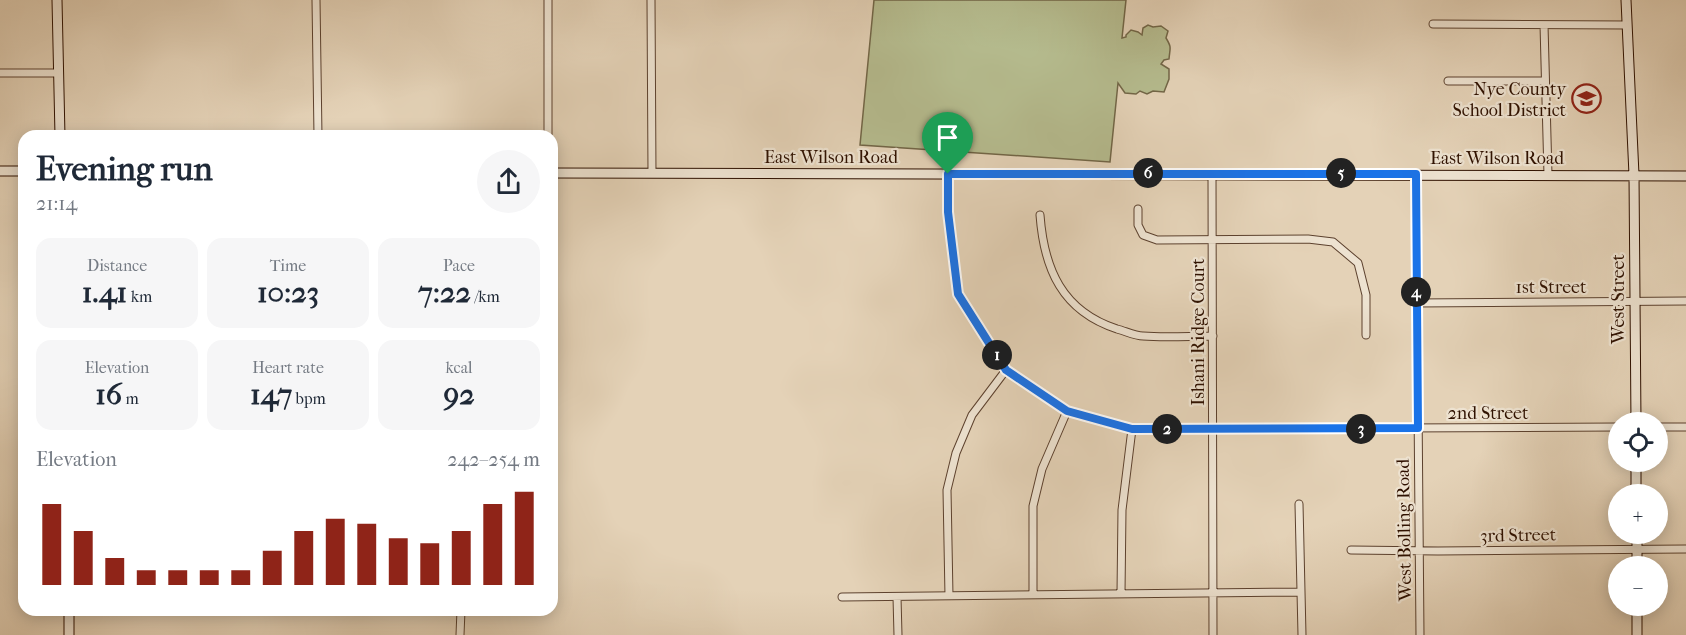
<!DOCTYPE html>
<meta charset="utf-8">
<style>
:root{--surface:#fff;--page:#f6f6f7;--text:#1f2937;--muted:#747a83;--accent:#8f2418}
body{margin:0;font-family:"IM FELL French Canon",serif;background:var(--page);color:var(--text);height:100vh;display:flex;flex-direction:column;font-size:22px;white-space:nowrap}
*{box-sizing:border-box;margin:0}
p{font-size:20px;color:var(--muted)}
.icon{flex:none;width:33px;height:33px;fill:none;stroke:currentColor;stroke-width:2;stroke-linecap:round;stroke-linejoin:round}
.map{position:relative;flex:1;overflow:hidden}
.panel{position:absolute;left:18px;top:130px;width:540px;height:486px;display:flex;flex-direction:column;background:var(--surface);border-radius:18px;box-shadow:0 3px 15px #0003}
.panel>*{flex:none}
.buttons{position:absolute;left:1608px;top:412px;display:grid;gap:12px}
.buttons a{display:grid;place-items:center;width:60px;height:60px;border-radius:50%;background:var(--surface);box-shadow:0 3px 15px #0003;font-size:30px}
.pin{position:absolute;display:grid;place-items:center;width:51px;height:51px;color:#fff;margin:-62px -26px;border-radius:50% 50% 50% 0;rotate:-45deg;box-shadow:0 0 6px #0007}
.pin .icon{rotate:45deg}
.km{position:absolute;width:30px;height:30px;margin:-15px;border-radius:50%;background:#222;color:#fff;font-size:16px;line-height:30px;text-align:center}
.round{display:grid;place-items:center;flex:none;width:63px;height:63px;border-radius:32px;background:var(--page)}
.summary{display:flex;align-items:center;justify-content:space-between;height:102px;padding:0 18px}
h1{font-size:33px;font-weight:700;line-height:45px}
.figures{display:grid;grid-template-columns:repeat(3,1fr);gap:9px;height:102px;padding:6px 18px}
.figures div{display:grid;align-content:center;border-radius:15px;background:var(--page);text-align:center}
.figures b{font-size:30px;font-weight:700}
.figures small{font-size:16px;font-weight:400}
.figures p{font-size:16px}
.chart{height:168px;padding:12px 18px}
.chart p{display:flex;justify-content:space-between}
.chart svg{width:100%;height:108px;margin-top:6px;stroke:var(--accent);stroke-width:6}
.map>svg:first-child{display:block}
.green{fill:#b5bb8e;stroke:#726647;stroke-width:1.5}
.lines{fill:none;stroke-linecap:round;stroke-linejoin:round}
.street-casing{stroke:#5c412e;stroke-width:9}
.secondary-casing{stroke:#2f1100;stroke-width:11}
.street{stroke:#ede2d0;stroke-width:7}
.secondary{stroke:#ede2d0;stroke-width:9}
.route-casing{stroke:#fff;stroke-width:12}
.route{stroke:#1a73e8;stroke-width:8}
.labels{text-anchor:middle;stroke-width:4.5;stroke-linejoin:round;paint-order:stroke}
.poi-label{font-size:18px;fill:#2f1100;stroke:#ede2d0;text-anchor:end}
.street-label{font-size:18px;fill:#2f1100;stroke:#ede2d0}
</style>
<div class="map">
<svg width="1686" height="635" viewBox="0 0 1686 635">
<rect width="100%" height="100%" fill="#e4d2b7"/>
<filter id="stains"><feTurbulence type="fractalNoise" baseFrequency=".00333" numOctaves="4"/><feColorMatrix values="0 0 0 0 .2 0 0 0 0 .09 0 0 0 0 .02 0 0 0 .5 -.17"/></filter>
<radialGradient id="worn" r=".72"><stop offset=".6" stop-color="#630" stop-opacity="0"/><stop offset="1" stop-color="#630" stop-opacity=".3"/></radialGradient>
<path class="green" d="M 874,0 L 1126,0 L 1122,38 L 1126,37 L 1126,35 L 1131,30 L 1138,32 L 1142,35 L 1143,28 L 1148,25 L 1153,27 L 1161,26 L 1168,31 L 1166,38 C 1172,48 1170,47 1169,59 L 1164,60 L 1161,64 L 1169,69 L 1169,79 L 1164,92 L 1153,91 L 1147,94 L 1140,91 L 1136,94 L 1125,93 L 1118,83 L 1110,162 L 860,145 Z"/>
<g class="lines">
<defs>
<path id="street" d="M 316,0 L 318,136
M 548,0 L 548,136
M 651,0 L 652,173
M 1433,24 L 1627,25
M 1544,25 L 1548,175
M 0,73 L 58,73
M 1448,81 L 1545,81
M 948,174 L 948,212 L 958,294 L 1006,370 L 1067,411 L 1132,429 L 1618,427
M 1212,174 L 1213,635
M 1416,174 L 1420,635
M 1138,209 L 1138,225 L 1143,235 L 1157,240 L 1308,239 L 1333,242 L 1358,263 L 1366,295 L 1366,335
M 1040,215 C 1044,269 1062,311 1117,329 C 1125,331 1135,336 1143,336 C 1166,338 1190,336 1213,336
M 1416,303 L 1686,301
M 1658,427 L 1686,427
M 1299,504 L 1302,635
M 1351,550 L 1438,551 L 1686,549
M 1121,593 L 1122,510 L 1132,429
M 1033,595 L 1033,506 L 1042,469 L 1067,411
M 949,596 L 947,490 L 956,453 L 972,415 L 1006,370
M 842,597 L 1301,592
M 897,597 L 898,635
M 460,635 L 461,610"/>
<path id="secondary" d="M 57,0 L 60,136
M 1626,0 L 1634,175 L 1636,423
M 0,171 L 24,171
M 552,173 L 1686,176
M 1636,462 L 1636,495
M 1637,534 L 1637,567
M 1637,606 L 1637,635
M 69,610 L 69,635"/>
</defs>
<use href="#street" class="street-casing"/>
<use href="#secondary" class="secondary-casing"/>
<use href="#street" class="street"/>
<use href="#secondary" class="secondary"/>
</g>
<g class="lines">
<defs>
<path id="route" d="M 948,174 L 1416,174 L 1418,428 L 1132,429 L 1067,411 L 1006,370 L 958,294 L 948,212 Z"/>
</defs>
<use href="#route" class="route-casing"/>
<use href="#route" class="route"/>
</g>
<defs>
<symbol id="school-ring" viewBox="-11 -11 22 22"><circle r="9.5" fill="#ede2d0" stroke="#8f2418" stroke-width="1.5"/><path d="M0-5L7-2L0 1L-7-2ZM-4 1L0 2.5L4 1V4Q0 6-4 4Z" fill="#8f2418"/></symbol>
</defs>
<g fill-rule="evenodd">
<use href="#school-ring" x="1570" y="82" width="33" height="33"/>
</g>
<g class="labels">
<g class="poi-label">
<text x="1566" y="95">Nye County<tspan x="1566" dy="21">School District</tspan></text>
</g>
<g class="street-label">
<text x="831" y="163">East Wilson Road</text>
<text x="1497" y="164">East Wilson Road</text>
<text x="1551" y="293">1st Street</text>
<text transform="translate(1618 299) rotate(-90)" y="6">West Street</text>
<text transform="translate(1198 332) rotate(-90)" y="6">Ishani Ridge Court</text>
<text x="1488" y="419">2nd Street</text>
<text transform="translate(1404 530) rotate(-91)" y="6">West Bolling Road</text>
<text transform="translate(1518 535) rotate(-1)" y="6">3rd Street</text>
</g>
</g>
<rect width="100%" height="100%" filter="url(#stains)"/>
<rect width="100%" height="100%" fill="url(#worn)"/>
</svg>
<div class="buttons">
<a><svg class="icon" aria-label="locate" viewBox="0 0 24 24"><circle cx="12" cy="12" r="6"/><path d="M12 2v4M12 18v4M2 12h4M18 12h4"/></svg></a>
<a>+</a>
<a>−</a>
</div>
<div class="pin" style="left:948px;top:174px;background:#1e9e55"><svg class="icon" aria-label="arrive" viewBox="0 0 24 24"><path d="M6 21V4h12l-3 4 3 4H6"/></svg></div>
<b class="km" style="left:997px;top:355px">1</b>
<b class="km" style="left:1167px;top:429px">2</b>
<b class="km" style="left:1361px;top:429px">3</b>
<b class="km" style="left:1416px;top:292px">4</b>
<b class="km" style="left:1341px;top:173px">5</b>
<b class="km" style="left:1148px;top:173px">6</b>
<section class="panel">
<div class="summary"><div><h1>Evening run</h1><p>21:14</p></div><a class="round"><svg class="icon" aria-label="share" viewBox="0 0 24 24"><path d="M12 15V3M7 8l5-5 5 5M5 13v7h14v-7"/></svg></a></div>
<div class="figures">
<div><p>Distance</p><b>1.41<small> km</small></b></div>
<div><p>Time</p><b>10:23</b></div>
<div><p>Pace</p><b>7:22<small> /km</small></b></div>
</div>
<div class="figures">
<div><p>Elevation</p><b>16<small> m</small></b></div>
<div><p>Heart rate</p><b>147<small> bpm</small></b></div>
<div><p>kcal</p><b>92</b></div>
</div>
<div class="chart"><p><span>Elevation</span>242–254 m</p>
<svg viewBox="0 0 160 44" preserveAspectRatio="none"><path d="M5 44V11M15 44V22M25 44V33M35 44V38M45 44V38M55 44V38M65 44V38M75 44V30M85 44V22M95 44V17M105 44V19M115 44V25M125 44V27M135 44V22M145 44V11M155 44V6"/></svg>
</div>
</section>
</div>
